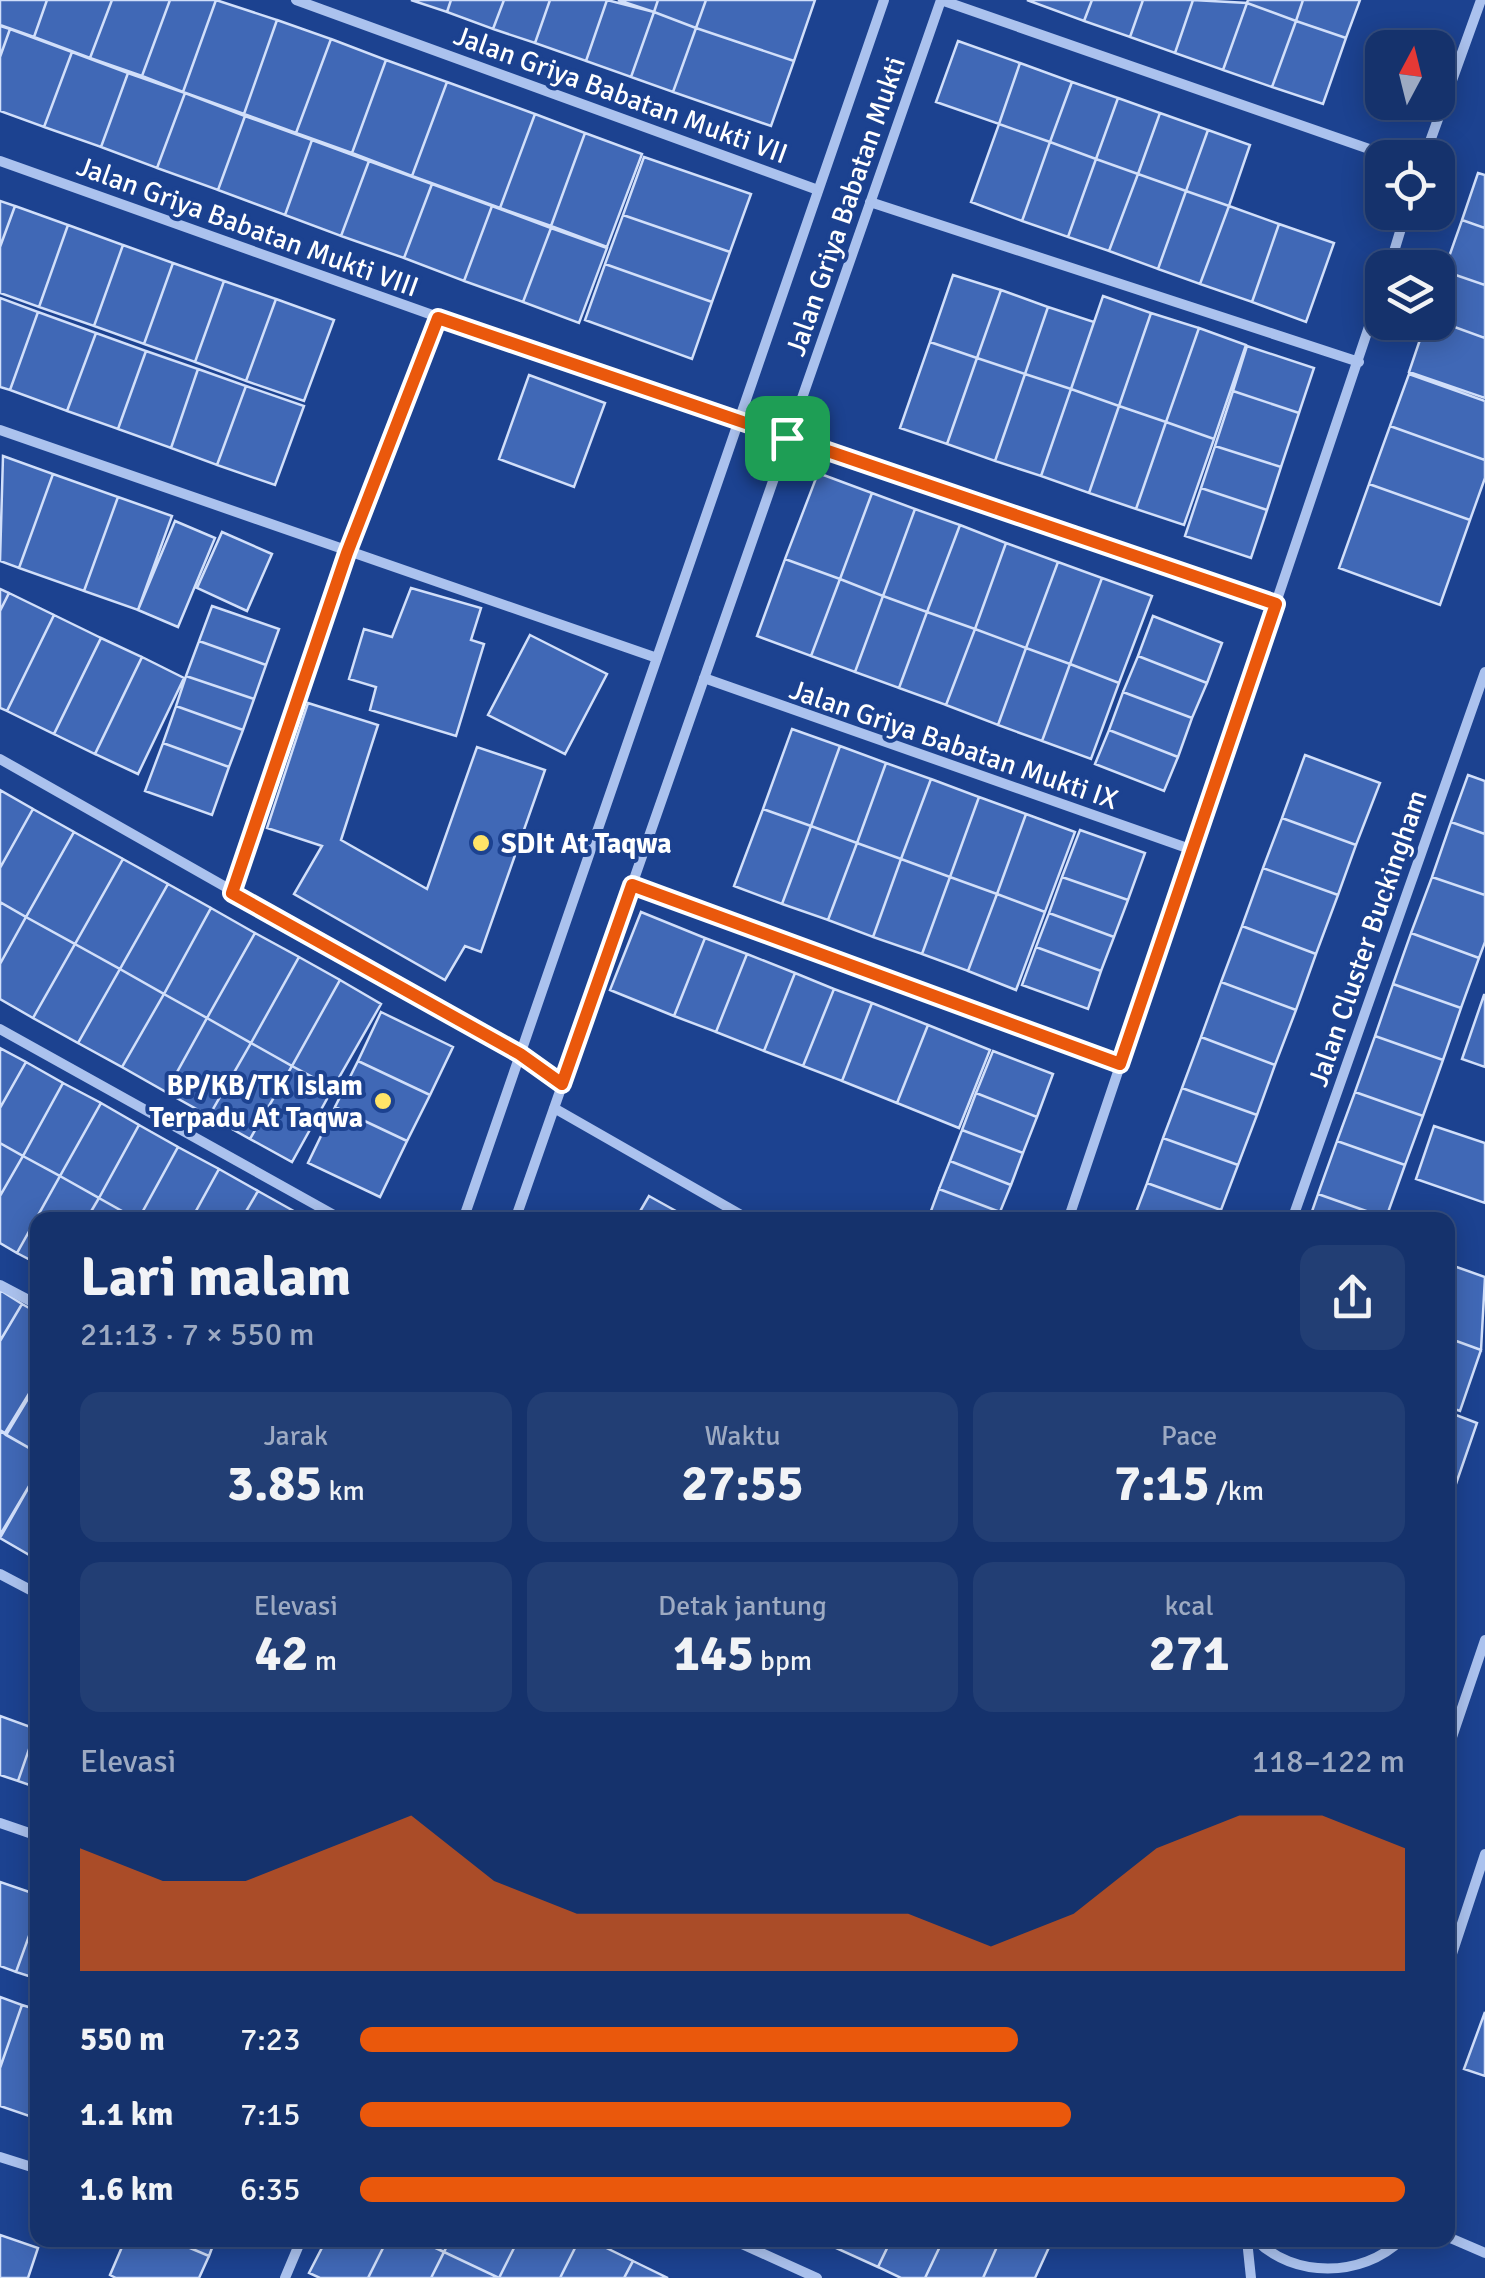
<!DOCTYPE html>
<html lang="id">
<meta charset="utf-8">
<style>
:root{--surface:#15326c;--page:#223e74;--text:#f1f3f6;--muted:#9daac2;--line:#344d7f;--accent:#ea580c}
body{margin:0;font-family:Signika,sans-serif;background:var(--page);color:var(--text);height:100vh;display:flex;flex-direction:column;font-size:38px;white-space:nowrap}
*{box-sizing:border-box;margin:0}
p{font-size:32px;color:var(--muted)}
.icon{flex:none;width:55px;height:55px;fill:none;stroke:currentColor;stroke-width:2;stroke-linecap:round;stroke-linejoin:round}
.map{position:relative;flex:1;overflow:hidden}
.sheet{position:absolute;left:30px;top:1212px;width:1425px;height:1035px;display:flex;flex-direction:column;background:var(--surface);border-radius:20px;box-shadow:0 5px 25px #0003,0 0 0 2px var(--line)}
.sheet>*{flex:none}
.needle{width:65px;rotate:7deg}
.controls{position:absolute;left:1365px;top:30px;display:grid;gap:20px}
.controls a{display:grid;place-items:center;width:90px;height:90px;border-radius:20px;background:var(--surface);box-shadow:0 5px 25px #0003,0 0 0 2px var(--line);font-size:50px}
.pin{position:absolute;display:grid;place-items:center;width:85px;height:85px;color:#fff;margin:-42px;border-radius:20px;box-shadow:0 5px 15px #0006}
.round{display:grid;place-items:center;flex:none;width:105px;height:105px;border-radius:20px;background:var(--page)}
.summary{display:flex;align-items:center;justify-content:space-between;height:170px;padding:0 50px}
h1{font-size:55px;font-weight:700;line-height:75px}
.figures{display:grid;grid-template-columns:repeat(3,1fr);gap:15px;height:170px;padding:10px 50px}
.figures div{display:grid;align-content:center;border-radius:20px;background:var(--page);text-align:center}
.figures b{font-size:50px;font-weight:700}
.figures small{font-size:28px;font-weight:400}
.figures p{font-size:28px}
.chart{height:280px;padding:20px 50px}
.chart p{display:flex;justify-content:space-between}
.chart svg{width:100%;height:180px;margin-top:10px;fill:var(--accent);opacity:.7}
ul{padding:0 50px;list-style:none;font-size:32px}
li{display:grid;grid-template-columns:160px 120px 1fr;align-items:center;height:75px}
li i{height:25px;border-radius:12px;background:var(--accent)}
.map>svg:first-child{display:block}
.building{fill:#4068b6;stroke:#d1dffa;stroke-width:2.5}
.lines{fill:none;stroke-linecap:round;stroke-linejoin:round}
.street{stroke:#abc2ee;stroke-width:10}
.route-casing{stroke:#fff;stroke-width:20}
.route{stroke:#ea580c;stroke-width:12}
.poi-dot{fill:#ffe468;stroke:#1c4290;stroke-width:4}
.labels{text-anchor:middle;stroke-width:8;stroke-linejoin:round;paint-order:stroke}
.street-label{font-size:28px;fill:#fff;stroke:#1c4290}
.poi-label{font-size:28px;font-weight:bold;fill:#fff;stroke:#1c4290;text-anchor:start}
</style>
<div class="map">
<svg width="1485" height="2278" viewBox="0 0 1485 2278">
<rect width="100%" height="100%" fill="#1c4290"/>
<path class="building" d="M 0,0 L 47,0 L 34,37 L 0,25 Z
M 47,0 L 112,0 L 90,58 L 34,37 Z
M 112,0 L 170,0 L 142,76 L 90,58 Z
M 170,0 L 216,0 L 183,92 L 142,76 Z
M 216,0 L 277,20 L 244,114 L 183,92 Z
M 411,0 L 451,0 L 447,12 Z
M 451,0 L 504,0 L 493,29 L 447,12 Z
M 504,0 L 550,0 L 535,43 L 493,29 Z
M 550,0 L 607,0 L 586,61 L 535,43 Z
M 607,0 L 654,12 L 631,77 L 586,61 Z
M 618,0 L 658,0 L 654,12 Z
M 658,0 L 706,0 L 696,28 L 654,12 Z
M 706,0 L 815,0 L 794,61 L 696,28 Z
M 1027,0 L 1092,0 L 1084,21 Z
M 1092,0 L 1143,0 L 1130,37 L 1084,21 Z
M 1143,0 L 1193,0 L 1175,53 L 1130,37 Z
M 1193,0 L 1247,3 L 1223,70 L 1175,53 Z
M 1248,0 L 1303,0 L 1296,21 L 1247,3 Z
M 1303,0 L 1360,0 L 1346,38 L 1296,21 Z
M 1247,3 L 1296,21 L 1272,87 L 1223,70 Z
M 654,12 L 696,28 L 673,92 L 631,77 Z
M 277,20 L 331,39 L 296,133 L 244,114 Z
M 1296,21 L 1346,38 L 1323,104 L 1272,87 Z
M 0,26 L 10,29 L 0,57 Z
M 696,28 L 794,61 L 771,126 L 673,92 Z
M 10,29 L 72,52 L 44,127 L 0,111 L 0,57 Z
M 331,39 L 386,60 L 352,153 L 296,133 Z
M 958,41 L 1020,63 L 999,124 L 936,102 Z
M 72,52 L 128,73 L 101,147 L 44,127 Z
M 386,60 L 447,82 L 412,176 L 352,153 Z
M 1020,63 L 1072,82 L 1050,142 L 999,124 Z
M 128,73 L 185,93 L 157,168 L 101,147 Z
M 447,82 L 535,114 L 500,208 L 412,176 Z
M 1072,82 L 1118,98 L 1096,159 L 1050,142 Z
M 185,93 L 245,116 L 218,190 L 157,168 Z
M 1118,98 L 1160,113 L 1138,174 L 1096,159 Z
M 1160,113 L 1208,130 L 1186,191 L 1138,174 Z
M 535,114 L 585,133 L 551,226 L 500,208 Z
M 245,116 L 312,140 L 285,215 L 218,190 Z
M 999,124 L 1050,142 L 1022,221 L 971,202 Z
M 1208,130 L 1250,145 L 1229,206 L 1186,191 Z
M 585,133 L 642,154 L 607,247 L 551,226 Z
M 312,140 L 369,161 L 341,236 L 285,215 Z
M 1050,142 L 1096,159 L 1068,237 L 1022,221 Z
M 644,157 L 751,194 L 730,252 L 623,215 Z
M 1096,159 L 1138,174 L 1109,251 L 1068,237 Z
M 369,161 L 432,184 L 404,258 L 341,236 Z
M 1478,173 L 1485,175 L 1485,228 L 1462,220 Z
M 1138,174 L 1186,191 L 1158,269 L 1109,251 Z
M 432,184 L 492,206 L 464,281 L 404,258 Z
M 1186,191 L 1229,206 L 1200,284 L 1158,269 Z
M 0,201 L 15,206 L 0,247 Z
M 15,206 L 68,225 L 39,307 L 0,293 L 0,247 Z
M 492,206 L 551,228 L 523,302 L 464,281 Z
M 1229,206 L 1279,224 L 1252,302 L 1200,284 Z
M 623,215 L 730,252 L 712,302 L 605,264 Z
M 1462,220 L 1485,228 L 1485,285 L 1444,271 Z
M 1279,224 L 1334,243 L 1306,322 L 1252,302 Z
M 68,225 L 123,245 L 94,326 L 39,307 Z
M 551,228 L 607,248 L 579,323 L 523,302 Z
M 123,245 L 173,263 L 144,344 L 94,326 Z
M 173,263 L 224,281 L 195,362 L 144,344 Z
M 605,264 L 712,302 L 692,359 L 585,320 Z
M 1444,271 L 1485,285 L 1485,338 L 1438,321 L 1438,289 Z
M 953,275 L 1001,290 L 977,358 L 930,342 Z
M 224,281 L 276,299 L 246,381 L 195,362 Z
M 1001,290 L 1048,307 L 1025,374 L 977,358 Z
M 1103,296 L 1151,313 L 1119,406 L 1071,389 Z
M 0,298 L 38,312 L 10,390 L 0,387 Z
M 276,299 L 334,320 L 304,401 L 246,381 Z
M 1048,307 L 1094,322 L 1071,389 L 1025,374 Z
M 38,312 L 96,333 L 67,411 L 10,390 Z
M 1151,313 L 1199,328 L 1166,422 L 1119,406 Z
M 1438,321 L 1485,338 L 1485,398 L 1409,372 L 1426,322 Z
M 1199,328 L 1246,345 L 1214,439 L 1166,422 Z
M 96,333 L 146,351 L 118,429 L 67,411 Z
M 930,342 L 977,358 L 947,444 L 900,428 Z
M 1247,346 L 1314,368 L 1299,413 L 1233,391 Z
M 146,351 L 198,369 L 171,448 L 118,429 Z
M 977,358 L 1025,374 L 995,461 L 947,444 Z
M 198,369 L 246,386 L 217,465 L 171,448 Z
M 1025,374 L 1071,389 L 1041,476 L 995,461 Z
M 1409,374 L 1485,401 L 1485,460 L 1390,426 Z
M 529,375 L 605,403 L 574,487 L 499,459 Z
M 246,386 L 304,406 L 275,485 L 217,465 Z
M 1071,389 L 1119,406 L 1089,493 L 1041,476 Z
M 1233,391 L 1299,413 L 1281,467 L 1215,446 Z
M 1119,406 L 1166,422 L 1136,509 L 1089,493 Z
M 1166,422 L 1214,439 L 1184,525 L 1136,509 Z
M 1390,426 L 1485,460 L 1485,478 L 1470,520 L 1369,484 Z
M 1215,446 L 1281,467 L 1267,510 L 1201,488 Z
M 3,456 L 53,474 L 19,568 L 0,561 Z
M 818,473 L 872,493 L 840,579 L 785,559 Z
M 53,474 L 118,497 L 84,591 L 19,568 Z
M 1369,484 L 1470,520 L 1440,605 L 1339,568 Z
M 1201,488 L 1267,510 L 1251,558 L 1185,536 Z
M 872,493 L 915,509 L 883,596 L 840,579 Z
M 118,497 L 172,516 L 138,610 L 84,591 Z
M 915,509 L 960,525 L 927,612 L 883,596 Z
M 175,521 L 215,538 L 178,627 L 138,610 Z
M 960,525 L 1006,543 L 975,629 L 927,612 Z
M 222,532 L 272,554 L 247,611 L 197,588 Z
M 1006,543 L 1058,562 L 1026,648 L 975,629 Z
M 785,559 L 840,579 L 811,656 L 757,636 Z
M 1058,562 L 1102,578 L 1070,664 L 1026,648 Z
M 1102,578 L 1152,596 L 1119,683 L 1070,664 Z
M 840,579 L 883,596 L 855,672 L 811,656 Z
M 411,588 L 481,608 L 471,640 L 484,644 L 456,736 L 370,710 L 376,687 L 349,679 L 364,629 L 392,637 Z
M 0,589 L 9,593 L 0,611 Z
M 9,593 L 54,615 L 7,711 L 0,708 L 0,611 Z
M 883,596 L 927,612 L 899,688 L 855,672 Z
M 212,606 L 279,629 L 266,665 L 199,641 Z
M 927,612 L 975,629 L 946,705 L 899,688 Z
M 54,615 L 101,638 L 54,734 L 7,711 Z
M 1153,616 L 1222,643 L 1207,683 L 1138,656 Z
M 975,629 L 1026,648 L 998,725 L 946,705 Z
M 530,635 L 607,674 L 565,754 L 488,715 Z
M 101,638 L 142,657 L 95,754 L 54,734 Z
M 199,641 L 266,665 L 254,699 L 186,676 Z
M 1026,648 L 1070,664 L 1042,741 L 998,725 Z
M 1138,656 L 1207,683 L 1192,718 L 1123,692 Z
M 142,657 L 184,678 L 138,774 L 95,754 Z
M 1070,664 L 1119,683 L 1091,759 L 1042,741 Z
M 186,676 L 254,699 L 243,730 L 176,706 Z
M 1123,692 L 1192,718 L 1178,757 L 1109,730 Z
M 308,703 L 378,725 L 341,840 L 427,889 L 477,747 L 545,770 L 481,952 L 465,946 L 445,980 L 294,894 L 322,846 L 267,828 Z
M 176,706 L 243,730 L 229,767 L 163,743 Z
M 792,729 L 840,746 L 811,826 L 763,809 Z
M 1109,730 L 1178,757 L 1164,791 L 1095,764 Z
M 163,743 L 229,767 L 212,815 L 145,791 Z
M 840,746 L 886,763 L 857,843 L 811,826 Z
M 1305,755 L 1380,783 L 1356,845 L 1282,818 Z
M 886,763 L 931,779 L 901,859 L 857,843 Z
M 1468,775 L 1485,781 L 1485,834 L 1451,822 Z
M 931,779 L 979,797 L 950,877 L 901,859 Z
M 0,790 L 33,809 L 0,868 Z
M 979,797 L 1026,814 L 997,894 L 950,877 Z
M 33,809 L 74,832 L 26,917 L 0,902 L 0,868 Z
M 763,809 L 811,826 L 782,904 L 734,886 Z
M 1026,814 L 1075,832 L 1045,912 L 997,894 Z
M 1282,818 L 1356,845 L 1338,895 L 1263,868 Z
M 1451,822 L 1485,834 L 1485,895 L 1432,877 Z
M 811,826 L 857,843 L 828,920 L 782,904 Z
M 1080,830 L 1145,853 L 1128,900 L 1062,877 Z
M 74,832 L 123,859 L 75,944 L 26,917 Z
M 857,843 L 901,859 L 873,937 L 828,920 Z
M 123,859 L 168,884 L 120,969 L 75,944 Z
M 901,859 L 950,877 L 922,954 L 873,937 Z
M 1263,868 L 1338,895 L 1316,954 L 1242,926 Z
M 950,877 L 997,894 L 968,971 L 922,954 Z
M 1062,877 L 1128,900 L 1114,937 L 1049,913 Z
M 1432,877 L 1485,895 L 1485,942 L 1479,958 L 1411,933 Z
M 168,884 L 211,908 L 164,994 L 120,969 Z
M 997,894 L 1045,912 L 1016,990 L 968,971 Z
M 0,902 L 26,917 L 0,964 Z
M 211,908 L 255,933 L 207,1018 L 164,994 Z
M 641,912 L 705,938 L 674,1016 L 610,990 Z
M 1049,913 L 1114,937 L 1101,971 L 1036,947 Z
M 26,917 L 75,944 L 33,1018 L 0,999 L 0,964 Z
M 1242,926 L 1316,954 L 1296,1010 L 1221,982 Z
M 255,933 L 299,957 L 251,1043 L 207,1018 Z
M 1411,933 L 1479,958 L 1461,1008 L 1393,984 Z
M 705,938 L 747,954 L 716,1032 L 674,1016 Z
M 75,944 L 120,969 L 78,1043 L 33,1018 Z
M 1036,947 L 1101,971 L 1088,1009 L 1022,985 Z
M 747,954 L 795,973 L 764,1051 L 716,1032 Z
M 299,957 L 340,980 L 292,1066 L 251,1043 Z
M 120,969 L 164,994 L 122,1067 L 78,1043 Z
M 795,973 L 834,989 L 803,1066 L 764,1051 Z
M 340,980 L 381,1004 L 333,1088 L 292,1066 Z
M 1221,982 L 1296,1010 L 1275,1065 L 1201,1037 Z
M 1393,984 L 1461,1008 L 1443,1060 L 1375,1036 Z
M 834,989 L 872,1003 L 842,1081 L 803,1066 Z
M 164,994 L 207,1018 L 166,1092 L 122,1067 Z
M 1484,995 L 1485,995 L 1485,1067 L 1462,1059 Z
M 872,1003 L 928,1025 L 897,1103 L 842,1081 Z
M 381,1012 L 453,1047 L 430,1095 L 358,1061 Z
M 207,1018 L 251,1043 L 209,1116 L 166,1092 Z
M 928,1025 L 990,1050 L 959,1128 L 897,1103 Z
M 1375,1036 L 1443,1060 L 1423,1116 L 1355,1092 Z
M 1201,1037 L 1275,1065 L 1257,1115 L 1182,1088 Z
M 251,1043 L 292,1066 L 250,1139 L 209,1116 Z
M 0,1048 L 26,1062 L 0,1108 Z
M 993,1051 L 1053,1074 L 1037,1117 L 976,1093 Z
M 358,1061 L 430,1095 L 407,1141 L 335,1107 Z
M 26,1062 L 63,1083 L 23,1156 L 0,1143 L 0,1108 Z
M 292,1066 L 333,1088 L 292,1162 L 250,1139 Z
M 63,1083 L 101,1103 L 60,1176 L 23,1156 Z
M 1182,1088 L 1257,1115 L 1238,1165 L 1163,1138 Z
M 1355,1092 L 1423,1116 L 1405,1165 L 1337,1141 Z
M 976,1093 L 1037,1117 L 1023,1153 L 962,1130 Z
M 101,1103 L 139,1125 L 99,1198 L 60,1176 Z
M 335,1107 L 407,1141 L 380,1197 L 308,1163 Z
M 139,1125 L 178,1147 L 138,1220 L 99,1198 Z
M 1434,1126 L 1485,1143 L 1485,1203 L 1416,1179 Z
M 962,1130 L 1023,1153 L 1011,1185 L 950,1161 Z
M 1163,1138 L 1238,1165 L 1221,1210 L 1147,1183 Z
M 1337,1141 L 1405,1165 L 1386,1218 L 1318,1194 Z
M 0,1143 L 23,1156 L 0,1196 Z
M 178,1147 L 219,1169 L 191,1220 L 138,1220 Z
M 23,1156 L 60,1176 L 17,1253 L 0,1243 L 0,1196 Z
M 950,1161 L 1011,1185 L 1000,1212 L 939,1189 Z
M 219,1169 L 258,1191 L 241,1220 L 191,1220 Z
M 60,1176 L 99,1198 L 86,1220 L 38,1220 L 38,1264 L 17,1253 Z
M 1147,1183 L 1221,1210 L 1218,1220 L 1133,1220 Z
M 939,1189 L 1000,1212 L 997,1220 L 928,1219 Z
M 258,1191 L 299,1214 L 296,1220 L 241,1220 Z
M 1318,1194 L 1386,1218 L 1385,1220 L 1309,1220 Z
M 649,1196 L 692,1220 L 635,1220 Z
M 99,1198 L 138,1220 L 86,1220 Z
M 1448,1264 L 1485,1277 L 1481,1350 L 1448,1338 Z
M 0,1290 L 22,1304 L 0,1341 Z
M 22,1304 L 38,1313 L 38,1379 L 5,1433 L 0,1430 L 0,1341 Z
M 1448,1338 L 1481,1350 L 1460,1411 L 1448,1407 Z
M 38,1382 L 38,1453 L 6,1435 Z
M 1448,1412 L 1477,1423 L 1448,1507 Z
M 0,1431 L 38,1453 L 38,1471 L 0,1535 Z
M 38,1471 L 38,1560 L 0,1538 Z
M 0,1716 L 36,1729 L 18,1781 L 0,1775 Z
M 36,1729 L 38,1729 L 38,1788 L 18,1781 Z
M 0,1882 L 38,1895 L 38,1911 L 16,1972 L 0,1966 Z
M 38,1911 L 38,1979 L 16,1972 Z
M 0,1997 L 22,2005 L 0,2068 Z
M 22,2005 L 38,2010 L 38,2119 L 0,2106 L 0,2068 Z
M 1485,2012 L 1485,2076 L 1464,2069 Z
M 0,2235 L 38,2248 L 28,2278 L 0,2278 Z
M 125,2240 L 171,2240 L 209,2256 L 199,2278 L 116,2278 L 110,2275 Z
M 171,2240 L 215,2240 L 209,2256 Z
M 326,2240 L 387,2240 L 368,2278 L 320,2278 L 309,2273 Z
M 387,2240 L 419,2240 L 444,2252 L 431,2278 L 368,2278 Z
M 419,2240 L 450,2240 L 444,2252 Z
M 450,2240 L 518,2240 L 499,2278 L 444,2252 Z
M 518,2240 L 579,2240 L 560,2278 L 499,2278 Z
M 579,2240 L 590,2240 L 633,2261 L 624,2278 L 560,2278 Z
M 829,2240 L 891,2240 L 878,2267 L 827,2244 Z
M 891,2240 L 943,2240 L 925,2278 L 901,2278 L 878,2267 Z
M 943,2240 L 1000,2240 L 983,2278 L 925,2278 Z
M 1000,2240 L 1051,2243 L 1035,2278 L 983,2278 Z
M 444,2252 L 499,2278 L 431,2278 Z
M 633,2261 L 668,2278 L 624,2278 Z"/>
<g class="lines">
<path class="street" d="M 296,0 L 818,190
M 1424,158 L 1481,0
M 0,161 L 438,317 L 1276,604
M 870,202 L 1359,362
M 1389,268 L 1406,212
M 0,430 L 657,658
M 704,678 L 1190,849
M 0,759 L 520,1054 L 562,1084
M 631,885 L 1119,1064
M 231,893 L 347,553 L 438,317
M 0,1029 L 343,1220
M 554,1108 L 750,1220
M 463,1220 L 884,0
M 515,1220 L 941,0 L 1395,158
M 1068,1220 L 1382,288
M 1292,1220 L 1485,672
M 0,1285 L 38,1305
M 0,1574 L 38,1594
M 1448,1749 L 1485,1640
M 0,1823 L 38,1836
M 1448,1966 L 1485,1854
M 0,2157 L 38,2169
M 1448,2237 L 1485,2253
M 733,2240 L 817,2278
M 1247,2240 L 1251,2278
M 1256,2240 C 1293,2278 1362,2278 1401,2240
M 285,2278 L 301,2240"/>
</g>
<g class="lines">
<defs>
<path id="route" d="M 438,318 L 1276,604 L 1120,1064 L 632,885 L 562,1084 L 520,1054 L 232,893 L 347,553 Z"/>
</defs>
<use href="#route" class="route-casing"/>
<use href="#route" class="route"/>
</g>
<g class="poi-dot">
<circle cx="481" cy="843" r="10"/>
<circle cx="383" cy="1101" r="10"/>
</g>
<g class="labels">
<g class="street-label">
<text transform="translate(621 94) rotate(20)" y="10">Jalan Griya Babatan Mukti VII</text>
<text transform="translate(845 206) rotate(-71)" y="10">Jalan Griya Babatan Mukti</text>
<text transform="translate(248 226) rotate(20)" y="10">Jalan Griya Babatan Mukti VIII</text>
<text transform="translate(954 744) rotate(19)" y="10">Jalan Griya Babatan Mukti IX</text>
<text transform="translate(1367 938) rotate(-71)" y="10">Jalan Cluster Buckingham</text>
</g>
<g class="poi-label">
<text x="501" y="853">SDIt At Taqwa</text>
<text x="363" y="1095" text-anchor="end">BP/KB/TK Islam<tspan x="363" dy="32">Terpadu At Taqwa</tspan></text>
</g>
</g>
</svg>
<div class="controls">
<a><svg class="needle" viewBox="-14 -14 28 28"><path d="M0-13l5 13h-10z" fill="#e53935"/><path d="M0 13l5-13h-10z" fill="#9daac2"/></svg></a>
<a><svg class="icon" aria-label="locate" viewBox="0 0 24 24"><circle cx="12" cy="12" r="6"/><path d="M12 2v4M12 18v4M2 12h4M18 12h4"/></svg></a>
<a><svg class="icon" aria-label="layers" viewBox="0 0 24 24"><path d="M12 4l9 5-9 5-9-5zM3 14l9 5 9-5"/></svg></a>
</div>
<div class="pin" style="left:787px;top:438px;background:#1e9e55"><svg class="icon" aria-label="arrive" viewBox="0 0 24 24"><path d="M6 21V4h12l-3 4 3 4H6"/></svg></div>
<section class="sheet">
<div class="summary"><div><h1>Lari malam</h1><p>21:13 · 7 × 550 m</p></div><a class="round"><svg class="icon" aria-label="share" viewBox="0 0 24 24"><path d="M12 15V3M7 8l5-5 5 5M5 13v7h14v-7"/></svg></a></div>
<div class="figures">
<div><p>Jarak</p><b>3.85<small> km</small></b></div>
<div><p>Waktu</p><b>27:55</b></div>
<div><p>Pace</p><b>7:15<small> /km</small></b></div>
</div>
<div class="figures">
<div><p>Elevasi</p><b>42<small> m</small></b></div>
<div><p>Detak jantung</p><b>145<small> bpm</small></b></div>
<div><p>kcal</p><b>271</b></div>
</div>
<div class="chart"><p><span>Elevasi</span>118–122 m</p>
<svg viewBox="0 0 160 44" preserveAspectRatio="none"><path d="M0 44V14L10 22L20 22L30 14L40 6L50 22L60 30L70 30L80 30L90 30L100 30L110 38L120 30L130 14L140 6L150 6L160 14V44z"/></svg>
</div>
<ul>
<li><b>550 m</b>7:23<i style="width:63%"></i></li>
<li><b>1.1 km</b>7:15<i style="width:68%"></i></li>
<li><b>1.6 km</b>6:35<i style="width:100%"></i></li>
</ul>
</section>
</div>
